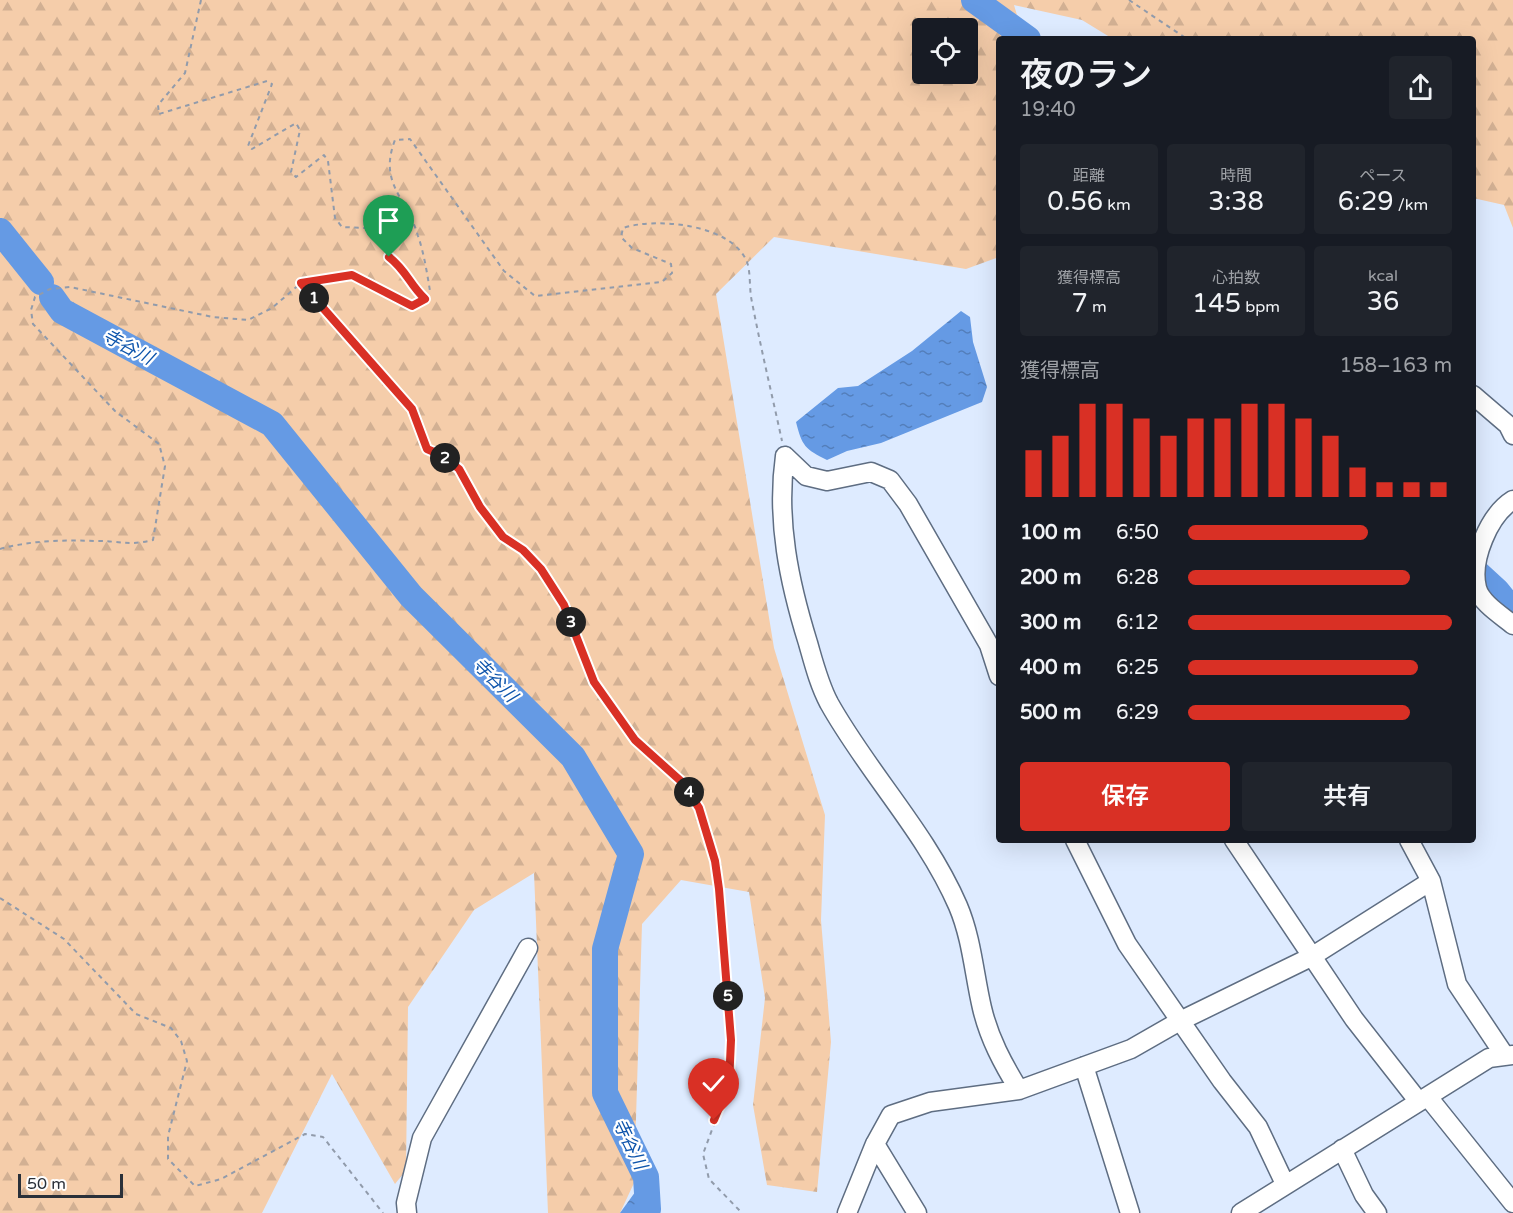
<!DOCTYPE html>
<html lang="ja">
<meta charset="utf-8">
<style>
:root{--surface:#171b24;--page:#20242c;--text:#f1f3f6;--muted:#9ea1a6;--accent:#d93025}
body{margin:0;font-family:"Varela Round","Noto Sans JP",sans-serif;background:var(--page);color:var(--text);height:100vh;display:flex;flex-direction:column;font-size:22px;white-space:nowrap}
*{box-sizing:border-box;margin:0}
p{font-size:20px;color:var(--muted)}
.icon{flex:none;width:33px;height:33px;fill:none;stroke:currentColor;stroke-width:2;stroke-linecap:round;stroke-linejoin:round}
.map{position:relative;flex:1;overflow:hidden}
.sheet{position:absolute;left:996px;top:36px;width:480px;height:807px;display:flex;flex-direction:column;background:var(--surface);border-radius:6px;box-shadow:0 6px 24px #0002}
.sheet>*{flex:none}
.tools{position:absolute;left:912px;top:18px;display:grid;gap:12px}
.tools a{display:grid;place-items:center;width:66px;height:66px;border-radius:6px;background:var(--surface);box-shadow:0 6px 24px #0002;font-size:30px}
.scale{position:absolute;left:18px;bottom:15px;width:105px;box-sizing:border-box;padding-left:6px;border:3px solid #2a3039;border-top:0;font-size:16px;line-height:21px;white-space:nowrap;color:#2a3039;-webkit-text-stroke:4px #fff;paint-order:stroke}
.pin{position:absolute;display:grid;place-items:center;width:51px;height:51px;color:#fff;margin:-62px -26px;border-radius:50% 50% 50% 0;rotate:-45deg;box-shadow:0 0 6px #0007}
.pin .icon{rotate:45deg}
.km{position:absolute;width:30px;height:30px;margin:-15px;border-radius:50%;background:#222;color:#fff;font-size:16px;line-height:30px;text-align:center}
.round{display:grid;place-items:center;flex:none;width:63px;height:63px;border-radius:6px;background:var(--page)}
.headline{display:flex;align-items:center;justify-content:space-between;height:102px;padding:0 24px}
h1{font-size:33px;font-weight:600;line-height:45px}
.figures{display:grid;grid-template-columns:repeat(3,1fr);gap:9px;height:102px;padding:6px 24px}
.figures div{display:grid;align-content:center;border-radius:6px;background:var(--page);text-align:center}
.figures b{font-size:26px;font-weight:600}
.figures small{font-size:16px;font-weight:400}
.figures p{font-size:16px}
.chart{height:168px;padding:12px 24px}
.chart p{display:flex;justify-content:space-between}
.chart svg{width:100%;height:108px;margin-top:6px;stroke:var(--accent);stroke-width:6}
.action{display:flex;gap:12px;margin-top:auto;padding:12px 24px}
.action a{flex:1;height:69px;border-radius:6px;background:var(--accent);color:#fff;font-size:24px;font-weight:600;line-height:69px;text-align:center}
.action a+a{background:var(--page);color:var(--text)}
ul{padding:0 24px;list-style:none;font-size:20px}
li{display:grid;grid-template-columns:96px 72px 1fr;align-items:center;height:45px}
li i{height:15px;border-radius:8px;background:var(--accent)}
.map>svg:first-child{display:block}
.forest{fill:url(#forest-firs);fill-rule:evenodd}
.water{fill:url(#water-ripples)}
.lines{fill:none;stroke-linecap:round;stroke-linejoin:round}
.river{stroke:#659ae4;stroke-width:26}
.minor-casing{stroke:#5e6d82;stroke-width:21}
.path{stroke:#919bab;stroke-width:2;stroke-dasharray:4.5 4.5;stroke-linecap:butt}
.minor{stroke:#fff;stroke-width:18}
.route-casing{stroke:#fff;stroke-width:12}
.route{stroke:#d93025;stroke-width:8}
.labels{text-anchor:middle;stroke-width:4.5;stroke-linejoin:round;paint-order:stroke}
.water-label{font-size:18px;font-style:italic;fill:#0d54ab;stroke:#fff}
</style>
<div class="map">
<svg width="1513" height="1213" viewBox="0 0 1513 1213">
<defs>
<pattern id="forest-firs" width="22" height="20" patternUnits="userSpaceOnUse" patternTransform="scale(1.5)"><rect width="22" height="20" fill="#f5cdaa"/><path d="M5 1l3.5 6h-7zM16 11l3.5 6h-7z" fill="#d2b093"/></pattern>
<pattern id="water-ripples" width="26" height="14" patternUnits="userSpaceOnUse" patternTransform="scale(1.5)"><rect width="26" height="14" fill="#659ae4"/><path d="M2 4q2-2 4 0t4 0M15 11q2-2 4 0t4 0" fill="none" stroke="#537eba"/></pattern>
</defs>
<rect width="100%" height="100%" fill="#deebff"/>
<path class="forest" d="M 0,0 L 1513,0 L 1513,228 L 1504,205 L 1473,198 L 1473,39 L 1113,39 L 1082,20 L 1014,5 L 1024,39 L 999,39 L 999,257 L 966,269 L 774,237 L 716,294 L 774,648 L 825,815 L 821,920 L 831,1042 L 817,1192 L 767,1185 L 753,1105 L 765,998 L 749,892 L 681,880 L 642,924 L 634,1183 L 620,1213 L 548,1213 L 534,873 L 474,910 L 408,1007 L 406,1170 L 395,1184 L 332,1074 L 262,1213 L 0,1213 ZM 922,28 L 968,28 L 968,74 L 922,74 Z"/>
<path class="water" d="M 961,311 L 970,317 L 973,342 L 987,387 L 982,402 L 881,443 L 847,451 L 827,460 C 805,449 802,446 796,422 L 838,388 L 858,386 L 912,351 Z
M 646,1177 L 656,1200 L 652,1213 L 620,1213 Z"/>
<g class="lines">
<path class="river" d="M 974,0 L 1028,39
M 0,231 L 41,282
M 52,297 L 62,311 L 272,424 L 411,596 L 573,757 L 631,854 L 605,949 L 605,1093 L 646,1177 L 648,1209 L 644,1213
M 1473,569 L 1497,591 L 1513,611"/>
<defs>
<path id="minor" d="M 1473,395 L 1508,425 L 1513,435
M 785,456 C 776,520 789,582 808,643 C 814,664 819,684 829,703 C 868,773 926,832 958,906 C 972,939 974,974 982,1008 C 989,1038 1003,1064 1019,1090
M 785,456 L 806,476 L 827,481 L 871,472 L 890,480 L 908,504 L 989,645 L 999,676
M 1513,500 C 1489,515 1470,560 1477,588 C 1481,603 1501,615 1513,625
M 1075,840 L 1127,944 L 1222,1081 L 1258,1127 L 1285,1184
M 1234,840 L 1354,1019 L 1419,1102
M 1409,840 L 1431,881 L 1457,984 L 1505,1056
M 1084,1066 L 1130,1213
M 1428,1097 L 1513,1203
M 875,1144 L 917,1213
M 1342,1149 L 1364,1195 L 1377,1213
M 407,1213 L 406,1203 L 422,1138 L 528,948
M 847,1213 L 875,1144 L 891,1115 L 930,1102 L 1019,1090 L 1131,1049 L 1180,1021 L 1311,957 L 1431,881
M 1241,1213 L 1489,1058 L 1513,1055"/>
</defs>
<use href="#minor" class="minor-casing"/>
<path class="path" d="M 201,0 L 185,73 L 158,105 L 159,114 L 267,81 L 272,84 L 248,146 L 252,149 L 296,123 L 300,130 L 291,172 L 296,177 L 324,155 L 328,161 L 335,218 L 342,227 L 385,229 L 389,257 L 404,269 L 413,288 L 425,299
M 1129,0 L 1187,39
M 301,283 L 412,409 L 427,449 L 443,456 L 459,469 L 480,507 L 503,537 L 523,551 L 541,569 L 564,605 L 594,682 L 635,740 L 683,783 L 699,808 L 715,861 L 719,889 L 731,1040 L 729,1084 L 703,1154 L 709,1179 L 742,1213
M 0,549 C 32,540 65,540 98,541 C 120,541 129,546 153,540 L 165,466 L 159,444 L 115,411 L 33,324 L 31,310 L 35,297 L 50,289 L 70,287 L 213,317 L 248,320 L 272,308 L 301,283 L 352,275 L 412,306 L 425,299 L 430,291 C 427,273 424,253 418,236 C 407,197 378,184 395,140 L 410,139 L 504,271 L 535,296 L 662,282 L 672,273 L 671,264 L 632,248 L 621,237 L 623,228 C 656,217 732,224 747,262 C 751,273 749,290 752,302 C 761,349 772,395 782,441
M 0,898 L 64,939 L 136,1014 L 171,1028 L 181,1041 L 187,1061 L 168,1136 L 168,1159 L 195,1186 L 221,1179 L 305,1134 L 323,1137 L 383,1213"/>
<use href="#minor" class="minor"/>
</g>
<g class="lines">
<defs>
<path id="route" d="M 389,257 C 407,271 409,284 425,299 L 412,306 L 352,275 L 301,283 L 412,409 L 427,449 L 443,456 L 459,469 L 480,507 L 503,537 L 523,550 L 541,569 L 564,605 L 594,682 L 635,740 L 683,783 L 699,808 L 715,861 L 719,889 L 731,1040 L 729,1084 L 714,1120"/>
</defs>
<use href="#route" class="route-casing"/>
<use href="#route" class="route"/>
</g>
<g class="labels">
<g class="water-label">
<text transform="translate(128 347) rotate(28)" y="6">寺谷川</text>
<text transform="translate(495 680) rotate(45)" y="6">寺谷川</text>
<text transform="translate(630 1144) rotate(64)" y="6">寺谷川</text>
</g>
</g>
</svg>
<div class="tools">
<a><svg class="icon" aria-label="locate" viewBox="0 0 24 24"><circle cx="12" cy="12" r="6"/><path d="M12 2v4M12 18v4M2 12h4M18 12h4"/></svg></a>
</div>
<div class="scale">50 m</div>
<div class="pin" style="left:389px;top:257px;background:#1e9e55"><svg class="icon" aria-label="arrive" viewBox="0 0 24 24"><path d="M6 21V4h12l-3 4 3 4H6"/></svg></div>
<div class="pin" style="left:714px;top:1120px;background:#d93025"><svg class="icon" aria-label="check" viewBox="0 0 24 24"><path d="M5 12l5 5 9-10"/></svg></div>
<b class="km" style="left:314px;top:298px">1</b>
<b class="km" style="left:445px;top:458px">2</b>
<b class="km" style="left:571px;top:622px">3</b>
<b class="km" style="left:689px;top:792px">4</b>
<b class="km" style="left:728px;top:996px">5</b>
<section class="sheet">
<div class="headline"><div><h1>夜のラン</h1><p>19:40</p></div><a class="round"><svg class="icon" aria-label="share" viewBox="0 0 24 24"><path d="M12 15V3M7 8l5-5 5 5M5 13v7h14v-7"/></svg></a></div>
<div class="figures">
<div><p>距離</p><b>0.56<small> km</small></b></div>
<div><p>時間</p><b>3:38</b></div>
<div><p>ペース</p><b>6:29<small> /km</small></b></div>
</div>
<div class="figures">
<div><p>獲得標高</p><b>7<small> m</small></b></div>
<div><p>心拍数</p><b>145<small> bpm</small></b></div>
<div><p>kcal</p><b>36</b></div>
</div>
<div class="chart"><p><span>獲得標高</span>158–163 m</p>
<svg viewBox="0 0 160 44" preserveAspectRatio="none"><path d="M5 44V25M15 44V19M25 44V6M35 44V6M45 44V12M55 44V19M65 44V12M75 44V12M85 44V6M95 44V6M105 44V12M115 44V19M125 44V32M135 44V38M145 44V38M155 44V38"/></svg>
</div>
<ul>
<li><b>100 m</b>6:50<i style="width:68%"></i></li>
<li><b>200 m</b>6:28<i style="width:84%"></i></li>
<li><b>300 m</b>6:12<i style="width:100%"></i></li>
<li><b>400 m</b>6:25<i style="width:87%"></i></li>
<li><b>500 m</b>6:29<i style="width:84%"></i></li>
</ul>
<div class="action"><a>保存</a><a>共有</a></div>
</section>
</div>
